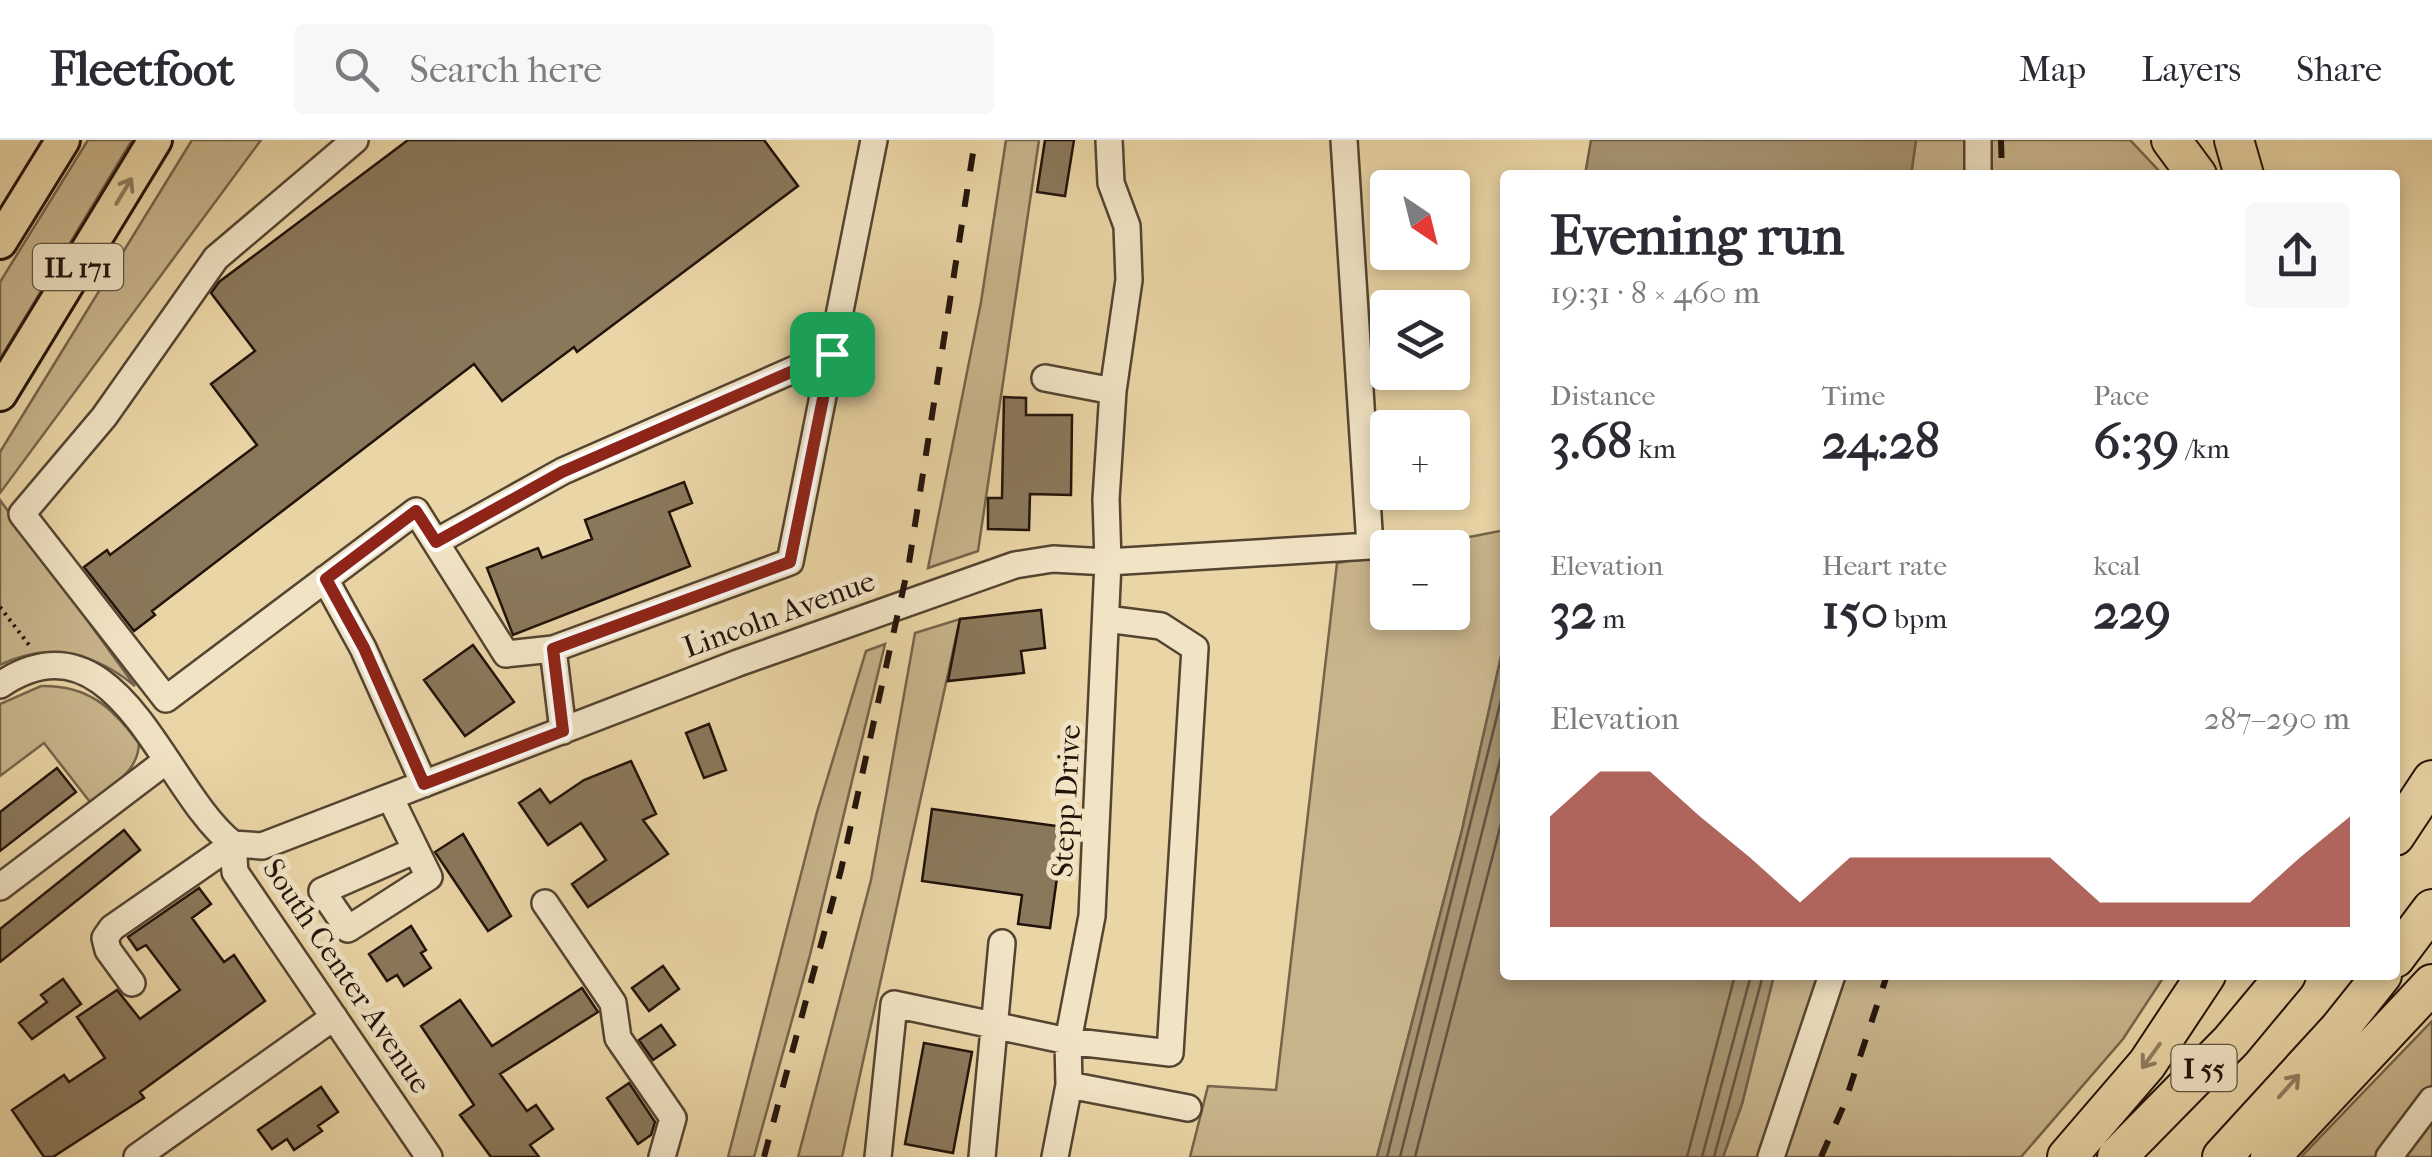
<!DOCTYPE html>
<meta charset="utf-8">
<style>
:root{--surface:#fff;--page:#f7f7f7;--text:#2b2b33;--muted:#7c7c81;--line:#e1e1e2;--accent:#8f2418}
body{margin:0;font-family:"IM FELL French Canon",serif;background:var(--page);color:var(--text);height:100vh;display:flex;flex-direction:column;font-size:38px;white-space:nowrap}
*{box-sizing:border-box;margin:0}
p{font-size:32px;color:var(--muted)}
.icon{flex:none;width:55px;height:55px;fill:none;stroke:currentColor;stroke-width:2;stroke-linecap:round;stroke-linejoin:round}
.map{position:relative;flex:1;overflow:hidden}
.side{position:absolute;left:1500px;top:30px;width:900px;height:810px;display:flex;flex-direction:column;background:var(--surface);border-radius:10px;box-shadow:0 5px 15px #0003}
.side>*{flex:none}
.needle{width:65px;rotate:145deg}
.tools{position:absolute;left:1370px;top:30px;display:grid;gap:20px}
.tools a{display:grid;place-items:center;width:100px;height:100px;border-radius:10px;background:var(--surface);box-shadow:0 5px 15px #0003;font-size:50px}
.pin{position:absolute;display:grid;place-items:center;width:85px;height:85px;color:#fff;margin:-42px;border-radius:20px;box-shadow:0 5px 15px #0006}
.round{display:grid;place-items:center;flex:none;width:105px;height:105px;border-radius:10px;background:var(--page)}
.summary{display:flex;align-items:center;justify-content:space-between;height:170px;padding:0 50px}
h1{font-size:55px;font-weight:700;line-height:75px}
.metrics{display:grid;grid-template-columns:repeat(3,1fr);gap:15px;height:170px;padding:10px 50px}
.metrics div{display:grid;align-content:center}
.metrics b{font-size:50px;font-weight:700}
.metrics small{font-size:28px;font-weight:400}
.metrics p{font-size:28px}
.chart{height:280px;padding:20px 50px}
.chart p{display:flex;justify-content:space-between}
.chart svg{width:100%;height:180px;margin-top:10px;fill:var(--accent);opacity:.7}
header{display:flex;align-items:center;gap:60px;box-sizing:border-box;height:140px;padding:0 50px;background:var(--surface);border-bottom:2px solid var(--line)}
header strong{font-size:48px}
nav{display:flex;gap:55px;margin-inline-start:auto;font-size:35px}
.search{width:700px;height:90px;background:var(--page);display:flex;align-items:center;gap:25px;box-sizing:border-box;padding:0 35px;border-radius:10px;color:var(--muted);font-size:38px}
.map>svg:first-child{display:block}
.green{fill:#c8b48b;stroke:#75644a;stroke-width:2.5}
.water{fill:#a69371;stroke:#716048;stroke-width:2.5}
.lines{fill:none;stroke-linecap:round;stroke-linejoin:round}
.shore{stroke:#64533e;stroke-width:2.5}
.building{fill:#8a785b;stroke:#22130a;stroke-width:2.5}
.minor-casing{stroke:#544431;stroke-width:30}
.major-casing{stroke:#22130a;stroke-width:38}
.highway-casing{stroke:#22130a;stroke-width:42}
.path{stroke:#22130a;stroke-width:4;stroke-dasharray:2.5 5;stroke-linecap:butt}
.minor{stroke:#f1e4c5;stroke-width:25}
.major{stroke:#ead5a6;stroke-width:32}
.highway{stroke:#ead5a6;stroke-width:38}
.rail{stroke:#22130a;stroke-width:6;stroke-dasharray:18 18;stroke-linecap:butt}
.oneway{stroke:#907e60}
.route-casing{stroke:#fff;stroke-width:20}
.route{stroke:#8f2418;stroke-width:12}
.labels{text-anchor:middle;stroke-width:10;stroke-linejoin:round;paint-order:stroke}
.shield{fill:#f1e4c5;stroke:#605242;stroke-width:2.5}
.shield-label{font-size:28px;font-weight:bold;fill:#22130a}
.street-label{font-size:30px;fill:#22130a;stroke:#f1e4c5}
</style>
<header>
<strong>Fleetfoot</strong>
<div class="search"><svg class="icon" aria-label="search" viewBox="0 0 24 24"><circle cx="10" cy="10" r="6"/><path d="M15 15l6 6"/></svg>Search here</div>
<nav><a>Map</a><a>Layers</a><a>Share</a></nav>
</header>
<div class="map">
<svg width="2432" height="1017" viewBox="0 0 2432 1017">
<rect width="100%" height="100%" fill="#ead5a6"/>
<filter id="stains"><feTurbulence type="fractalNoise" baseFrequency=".002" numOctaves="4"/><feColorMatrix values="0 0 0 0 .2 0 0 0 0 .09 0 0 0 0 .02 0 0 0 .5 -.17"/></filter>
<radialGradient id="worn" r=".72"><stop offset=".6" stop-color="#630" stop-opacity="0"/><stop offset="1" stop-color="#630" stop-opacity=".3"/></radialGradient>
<path class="green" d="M 88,0 L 132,0 L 0,219 L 0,142 Z
M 192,0 L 261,0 L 0,353 L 0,312 Z
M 1006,0 L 1039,0 L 978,411 L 928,428 L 981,162 Z
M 1916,0 L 2130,0 L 2163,35 L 1911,35 Z
M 0,360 L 135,546 C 95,513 49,501 0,525 Z
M 1505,390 L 1505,499 L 1462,690 L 1377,1017 L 1190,1017 L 1208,946 L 1276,950 L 1337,423 L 1387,414 L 1388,472 L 1452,472 L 1452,408 L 1418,407 Z
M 960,479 L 842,1017 L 798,1017 L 871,740 L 915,493 Z
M 885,504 L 810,815 L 754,1017 L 728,1017 L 817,672 L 866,511 Z
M 41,546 C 88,545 112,567 139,603 C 138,633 112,645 90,662 L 44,603 L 0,636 L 0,564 Z
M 1774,835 L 2165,835 L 2123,899 L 2021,1017 L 1723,1017 L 1742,964 Z
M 2432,881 L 2432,1017 L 2301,1017 L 2431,882 Z"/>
<path class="water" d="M 1591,0 L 1916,0 L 1911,35 L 1585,35 Z
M 1505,499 L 1505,835 L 1774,835 L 1742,964 L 1723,1017 L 1377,1017 L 1462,690 Z"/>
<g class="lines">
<path class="shore" d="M 1387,1017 L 1505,544
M 1400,1017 L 1505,601
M 1415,1017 L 1505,668
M 1687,1017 L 1735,835
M 1702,1017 L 1751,835
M 1714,1017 L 1763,835"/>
</g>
<path class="building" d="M 408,0 L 764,0 L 798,46 L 577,212 L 574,207 L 502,261 L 474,224 L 152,471 L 155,475 L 134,491 L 84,427 L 107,410 L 110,415 L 257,305 L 211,244 L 255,211 L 211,153 L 219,142 Z
M 1045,0 L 1074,0 L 1065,56 L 1037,52 Z
M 1004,257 L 1026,258 L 1026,275 L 1072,275 L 1071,355 L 1030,354 L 1029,390 L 988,389 L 988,358 L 1002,358 Z
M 684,342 L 692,363 L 669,372 L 690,426 L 513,495 L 487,428 L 538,408 L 542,418 L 592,399 L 585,380 Z
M 1041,470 L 1045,508 L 1021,511 L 1024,533 L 948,541 L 960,479 Z
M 473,505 L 514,562 L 465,596 L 424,540 Z
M 709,584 L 726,630 L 704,638 L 686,593 Z
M 631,621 L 656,674 L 643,680 L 668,714 L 588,767 L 572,744 L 606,720 L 581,683 L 548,705 L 519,663 L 540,649 L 550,663 L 584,640 Z
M 57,628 L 76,652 L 0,711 L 0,672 Z
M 932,669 L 1064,687 L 1050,788 L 1018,784 L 1022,755 L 922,741 Z
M 124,690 L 140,710 L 0,822 L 0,789 Z
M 463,694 L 511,776 L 488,791 L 435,712 Z
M 199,748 L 211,764 L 192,778 L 224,822 L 234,815 L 265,861 L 140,952 L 144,958 L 53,1017 L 44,1017 L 12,970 L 64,935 L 69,942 L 105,918 L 77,877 L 117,850 L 140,879 L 180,850 L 146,805 L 137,810 L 128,797 Z
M 411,786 L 426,810 L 421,813 L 431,828 L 404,846 L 397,835 L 387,841 L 369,814 Z
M 663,826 L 679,849 L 649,871 L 632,848 Z
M 63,839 L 81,864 L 32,899 L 19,883 L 47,862 L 41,855 Z
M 582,848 L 598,872 L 500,934 L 527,971 L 536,965 L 553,989 L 530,1005 L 539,1017 L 491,1017 L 460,975 L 474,965 L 421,886 L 460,860 L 492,906 Z
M 661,885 L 675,905 L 653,920 L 639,900 Z
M 924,903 L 972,912 L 953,1013 L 905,1004 Z
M 629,943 L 655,982 L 651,995 L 638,1004 L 607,958 Z
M 321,947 L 338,972 L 318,986 L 322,991 L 294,1010 L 287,999 L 272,1009 L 258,990 Z"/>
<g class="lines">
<defs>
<path id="minor" d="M 355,0 L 216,118 L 104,277 L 22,374 L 166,559 L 416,371 L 506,514 L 553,509 L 790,422 L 874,0
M 1978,0 L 1978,35
M 1045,238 L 1113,251
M 436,402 L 563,331 L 832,213
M 325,439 L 363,508 L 424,644
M 553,509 L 563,591
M 0,545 C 118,466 163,650 233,704 L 235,732 L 429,1017
M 390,657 L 429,737 L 348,789 L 322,751 L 416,710
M 233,704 L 262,706 L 738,523 L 1015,425 L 1053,419 L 1108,422 L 1370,406 L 1344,0
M 0,747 L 166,621
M 545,763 L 613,863 L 618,898 L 673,978 L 662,1017
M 132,843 L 108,810 L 105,798 L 112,788 L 233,704
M 1069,945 L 1188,968
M 137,1017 L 334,877
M 878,1017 L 894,864 L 1068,901 L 1170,913 L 1195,508 L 1161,486 L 1106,479
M 982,1017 L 1002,803
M 1055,1017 L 1069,945 L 1068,901 L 1092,776 L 1108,422 L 1106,359 L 1113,251 L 1129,140 L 1127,86 L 1111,43 L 1109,0
M 1771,1017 L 1832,835
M 2389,1017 L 2432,960"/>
<path id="major" d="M 0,102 L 63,0
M 0,254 L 155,0"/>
<path id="highway" d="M 2171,0 L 2197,35
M 2234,0 L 2244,35
M 2395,696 L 2432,640
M 2395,818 L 2432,769
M 2067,1017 L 2147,924 L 2206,835
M 2117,1017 L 2231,901 L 2286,835
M 2222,1017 L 2339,889 L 2382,835
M 2270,1017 L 2432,844"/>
</defs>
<use href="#minor" class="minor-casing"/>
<use href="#major" class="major-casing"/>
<use href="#highway" class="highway-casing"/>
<path class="path" d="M 0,467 L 29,505"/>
<use href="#minor" class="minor"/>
<use href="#major" class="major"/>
<use href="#highway" class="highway"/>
<path class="rail" d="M 2001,0 L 2002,35
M 764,1017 L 841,730 L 909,423 L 975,0
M 1821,1017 L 1844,965 L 1887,835"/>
</g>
<defs><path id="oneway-shaft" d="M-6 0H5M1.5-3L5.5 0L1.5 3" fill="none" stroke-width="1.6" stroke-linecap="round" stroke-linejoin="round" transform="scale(2.5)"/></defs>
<g class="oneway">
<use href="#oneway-shaft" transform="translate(124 51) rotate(-59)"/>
<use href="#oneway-shaft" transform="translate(2151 916) rotate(126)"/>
<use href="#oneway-shaft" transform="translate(2289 946) rotate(-48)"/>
</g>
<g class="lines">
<defs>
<path id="route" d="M 832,214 L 790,422 L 553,509 L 563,591 L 424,644 L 364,508 L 326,439 L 416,371 L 436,402 L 562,332 Z"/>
</defs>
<use href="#route" class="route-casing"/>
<use href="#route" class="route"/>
</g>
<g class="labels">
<g class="shield">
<rect x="33" y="104" width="90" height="46" rx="8"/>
<rect x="2171.5" y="905" width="65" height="46" rx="8"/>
</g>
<g class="shield-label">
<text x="78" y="137">IL 171</text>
<text x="2204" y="938">I 55</text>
</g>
<g class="street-label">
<text transform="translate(779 474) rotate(-20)" y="10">Lincoln Avenue</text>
<text transform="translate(1066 661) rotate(-87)" y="10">Stepp Drive</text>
<text transform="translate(347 836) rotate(56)" y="10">South Center Avenue</text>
</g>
</g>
<rect width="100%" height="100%" filter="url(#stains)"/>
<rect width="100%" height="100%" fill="url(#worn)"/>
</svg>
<div class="tools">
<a><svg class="needle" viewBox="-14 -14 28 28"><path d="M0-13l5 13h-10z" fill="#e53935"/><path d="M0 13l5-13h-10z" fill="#7c7c81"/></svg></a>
<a><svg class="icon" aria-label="layers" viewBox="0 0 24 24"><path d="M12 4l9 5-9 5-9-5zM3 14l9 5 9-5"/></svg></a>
<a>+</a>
<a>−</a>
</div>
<div class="pin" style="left:832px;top:214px;background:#1e9e55"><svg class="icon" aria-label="arrive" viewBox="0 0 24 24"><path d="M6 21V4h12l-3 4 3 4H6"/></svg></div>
<section class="side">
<div class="summary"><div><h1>Evening run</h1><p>19:31 · 8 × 460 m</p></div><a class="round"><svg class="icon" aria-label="share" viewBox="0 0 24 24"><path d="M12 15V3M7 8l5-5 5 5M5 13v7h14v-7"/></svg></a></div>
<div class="metrics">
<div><p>Distance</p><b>3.68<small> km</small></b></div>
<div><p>Time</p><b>24:28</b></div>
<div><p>Pace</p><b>6:39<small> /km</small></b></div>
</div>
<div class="metrics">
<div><p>Elevation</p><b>32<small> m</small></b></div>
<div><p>Heart rate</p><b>150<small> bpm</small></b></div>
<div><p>kcal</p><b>229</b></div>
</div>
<div class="chart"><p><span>Elevation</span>287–290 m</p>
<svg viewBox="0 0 160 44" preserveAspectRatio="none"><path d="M0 44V17L10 6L20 6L30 17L40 27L50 38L60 27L70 27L80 27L90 27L100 27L110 38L120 38L130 38L140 38L150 27L160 17V44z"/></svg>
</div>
</section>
</div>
